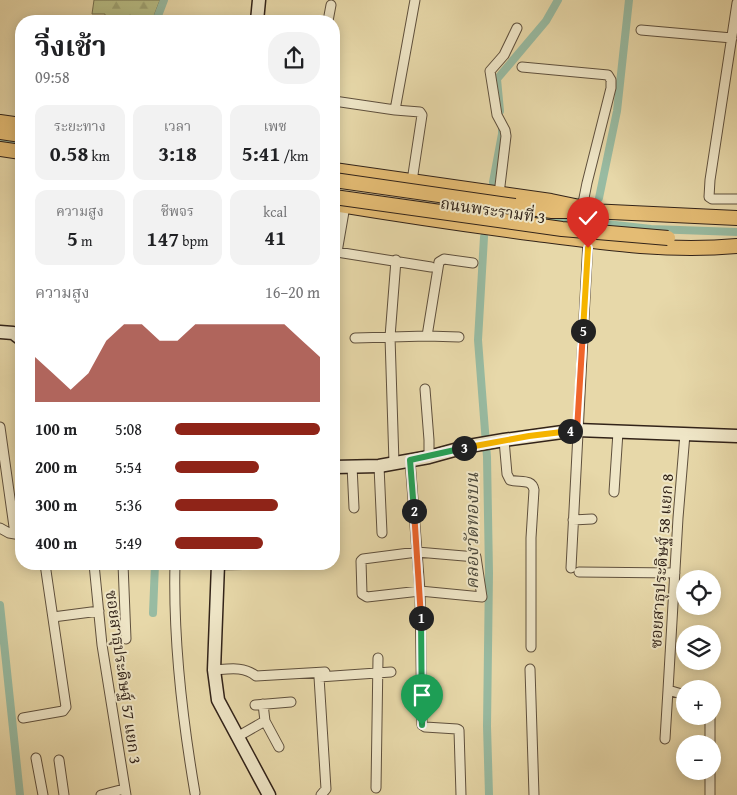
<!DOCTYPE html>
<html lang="th">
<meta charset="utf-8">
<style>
:root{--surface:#fff;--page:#f2f2f2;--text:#202124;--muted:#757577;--accent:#8f2418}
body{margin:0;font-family:"Gentium Book Plus","Noto Serif Thai",serif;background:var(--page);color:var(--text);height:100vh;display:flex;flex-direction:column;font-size:19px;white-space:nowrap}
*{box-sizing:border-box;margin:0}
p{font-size:16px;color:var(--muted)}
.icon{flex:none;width:28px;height:28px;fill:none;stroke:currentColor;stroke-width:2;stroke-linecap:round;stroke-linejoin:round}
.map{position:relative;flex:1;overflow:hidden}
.drawer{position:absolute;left:15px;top:15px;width:325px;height:555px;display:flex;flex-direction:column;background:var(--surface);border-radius:20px;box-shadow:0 2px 12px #0003}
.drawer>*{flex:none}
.buttons{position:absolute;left:676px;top:570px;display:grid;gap:10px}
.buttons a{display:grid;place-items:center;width:45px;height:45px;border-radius:50%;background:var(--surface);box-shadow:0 2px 12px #0003;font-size:25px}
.pin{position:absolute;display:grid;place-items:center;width:42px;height:42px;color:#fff;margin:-51px -21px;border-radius:50% 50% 50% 0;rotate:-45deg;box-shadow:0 0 5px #0007}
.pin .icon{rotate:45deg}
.km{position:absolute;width:25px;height:25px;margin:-12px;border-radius:50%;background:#222;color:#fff;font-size:14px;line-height:25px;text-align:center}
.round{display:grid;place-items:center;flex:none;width:52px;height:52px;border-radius:20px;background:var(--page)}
.headline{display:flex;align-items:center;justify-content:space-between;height:85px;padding:0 20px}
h1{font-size:28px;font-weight:700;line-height:38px}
.metrics{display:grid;grid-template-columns:repeat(3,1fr);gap:8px;height:85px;padding:5px 20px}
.metrics div{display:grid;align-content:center;border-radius:12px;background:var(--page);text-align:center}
.metrics b{font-size:21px;font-weight:700}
.metrics small{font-size:14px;font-weight:400}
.metrics p{font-size:14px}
.chart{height:140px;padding:10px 20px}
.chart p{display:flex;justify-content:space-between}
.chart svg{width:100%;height:90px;margin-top:5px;fill:var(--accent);opacity:.7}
ul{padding:0 20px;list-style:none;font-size:16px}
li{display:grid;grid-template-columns:80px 60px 1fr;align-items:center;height:38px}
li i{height:12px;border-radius:6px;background:var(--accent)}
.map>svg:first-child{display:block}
.forest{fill:url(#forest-firs);stroke:#757050}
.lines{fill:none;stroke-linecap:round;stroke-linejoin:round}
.canal{stroke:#98bba2;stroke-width:8}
.street-casing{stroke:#5f503d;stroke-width:11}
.secondary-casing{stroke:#322319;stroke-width:15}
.primary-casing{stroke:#322319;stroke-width:16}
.street{stroke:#efe6c7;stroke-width:9}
.secondary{stroke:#efe6c7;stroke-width:12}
.primary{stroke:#e4bc74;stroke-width:14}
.primary-bridge-casing{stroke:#322319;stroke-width:16;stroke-linecap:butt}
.primary-bridge{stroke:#e4bc74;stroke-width:14}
.split-1-casing{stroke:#fff;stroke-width:10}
.split-2-casing{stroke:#fff;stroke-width:10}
.split-3-casing{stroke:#fff;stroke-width:10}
.split-4-casing{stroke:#fff;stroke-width:10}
.split-5-casing{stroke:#fff;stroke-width:10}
.split-6-casing{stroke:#fff;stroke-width:10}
.split-1{stroke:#22a559;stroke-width:6}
.split-2{stroke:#f0652b;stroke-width:6}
.split-3{stroke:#22a559;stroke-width:6}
.split-4{stroke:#f5b400;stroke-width:6}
.split-5{stroke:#f0652b;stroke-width:6}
.split-6{stroke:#f5b400;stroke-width:6}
.labels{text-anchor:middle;stroke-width:4;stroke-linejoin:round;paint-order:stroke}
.street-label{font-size:16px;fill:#322319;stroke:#efe6c7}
.water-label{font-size:18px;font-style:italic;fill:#4c493b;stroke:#efe6c7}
</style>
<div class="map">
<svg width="737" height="795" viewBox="0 0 737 795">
<defs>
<pattern id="forest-firs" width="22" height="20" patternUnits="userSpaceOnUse" patternTransform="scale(1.25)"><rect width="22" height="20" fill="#b8be86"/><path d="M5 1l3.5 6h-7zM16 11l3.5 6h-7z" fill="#9fa373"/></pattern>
</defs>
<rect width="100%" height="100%" fill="#e7d8a9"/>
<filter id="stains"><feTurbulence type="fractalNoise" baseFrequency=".004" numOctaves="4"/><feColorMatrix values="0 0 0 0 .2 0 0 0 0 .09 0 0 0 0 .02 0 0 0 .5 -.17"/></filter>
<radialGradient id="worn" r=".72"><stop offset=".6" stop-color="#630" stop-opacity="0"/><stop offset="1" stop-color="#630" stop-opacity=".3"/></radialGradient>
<path class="forest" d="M 94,0 L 160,0 L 152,21 L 105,21 L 105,14 L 92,14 Z"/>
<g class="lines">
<path class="canal" d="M 156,21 L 164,0
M 500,111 L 497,79 L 546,21 L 558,0
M 0,139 L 21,142
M 493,182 L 502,134 L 502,128
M 599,198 L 617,111 L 629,0
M 458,205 L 526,215 L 651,229 L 737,232
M 484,237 L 478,340 L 487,457 L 489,573 L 487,726 L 489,795
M 0,605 L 20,795
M 153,613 L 155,564"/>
<defs>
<path id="street" d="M 737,3 L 710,180 L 709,197 L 712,199 L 737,199
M 328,21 L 331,5
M 641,30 L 732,38
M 522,67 L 608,75 L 611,80 L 611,88 L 587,183 L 582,208
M 334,101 L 395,110
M 412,181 L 422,115 L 420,112 L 395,110 L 415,0
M 499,194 L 506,136 L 505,130 L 497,115 L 490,71 L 504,55 L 517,28
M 345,206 L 337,252 L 431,267
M 427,336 L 439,262 L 444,259 L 473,263
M 355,338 L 427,336 L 459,337
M 425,389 L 429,440 L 429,457
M 0,427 L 15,534
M 504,440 L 507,474 L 510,480 C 519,483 532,478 534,490 L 531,538 L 531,647
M 410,460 L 420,591 L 422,725 L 425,727 L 457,729 L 459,730 L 461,795
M 394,463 L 390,337 L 396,260
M 352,466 L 354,508
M 379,466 L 382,533
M 614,492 L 618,432
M 573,520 L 592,519
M 0,528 L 9,533 L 21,535
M 417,552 L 476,557 L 482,597 L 420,591 L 367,597 L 362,594 L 361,561 L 363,559 Z
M 94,564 L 102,645 L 126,795
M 123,564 L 126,639
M 175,564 C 173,641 182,717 195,793
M 218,565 L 270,564
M 571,568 L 588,241
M 579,572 L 675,573
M 53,617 L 99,611
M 530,669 L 534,795
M 214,670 C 229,669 244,666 256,676 L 325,672
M 685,695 L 668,690 L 678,518 L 685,434
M 263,704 L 265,721 L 279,747
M 255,705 L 291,702
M 23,718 L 63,711 L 66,707 L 45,564
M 237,737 L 265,721
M 665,739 L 668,690
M 710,744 L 710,716
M 36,758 L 43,795
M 59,760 L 64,795
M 376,788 L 378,658
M 101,795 L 124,789
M 321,795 L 326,789 L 319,677 L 391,672
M 710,795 L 710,771"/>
<path id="secondary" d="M 257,21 L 259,0
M 0,332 L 13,333 L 21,339
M 334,467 L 379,466 L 429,457 L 469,446 L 504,440 L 577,430 L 737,436
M 218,564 L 214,670 L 218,700 L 269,795"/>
<path id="primary" d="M 0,122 L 21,125
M 0,132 L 21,135
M 0,149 L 21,152
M 334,170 L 551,201 L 599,211
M 334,204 C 401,215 469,225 537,234 C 605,243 668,252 737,246
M 515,206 L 552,211 L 569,211
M 590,211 L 737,218"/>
</defs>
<use href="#street" class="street-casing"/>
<use href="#secondary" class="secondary-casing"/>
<use href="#primary" class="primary-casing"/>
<use href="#street" class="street"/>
<use href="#secondary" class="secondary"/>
<use href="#primary" class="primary"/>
<defs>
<path id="primary-bridge" d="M 334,180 L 515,206
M 334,197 L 562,229 L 668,238"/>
</defs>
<use href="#primary-bridge" class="primary-bridge-casing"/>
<use href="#primary-bridge" class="primary-bridge"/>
</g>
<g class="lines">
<defs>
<path id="split-1" d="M 421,618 L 422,725"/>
<path id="split-2" d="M 414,511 L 421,618"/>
<path id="split-3" d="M 414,511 L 410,460 L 464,448"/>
<path id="split-4" d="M 464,448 L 529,436 L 570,431"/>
<path id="split-5" d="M 570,431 L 577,430 L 583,331"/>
<path id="split-6" d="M 583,331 L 588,248"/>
</defs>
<use href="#split-1" class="split-1-casing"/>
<use href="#split-2" class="split-2-casing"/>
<use href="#split-3" class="split-3-casing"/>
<use href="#split-4" class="split-4-casing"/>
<use href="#split-5" class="split-5-casing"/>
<use href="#split-6" class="split-6-casing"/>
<use href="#split-1" class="split-1"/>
<use href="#split-2" class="split-2"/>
<use href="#split-3" class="split-3"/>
<use href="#split-4" class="split-4"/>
<use href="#split-5" class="split-5"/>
<use href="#split-6" class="split-6"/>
</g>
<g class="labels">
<g class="street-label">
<text transform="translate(493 210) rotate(8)" y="6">ถนนพระรามที่ 3</text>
<text transform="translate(661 561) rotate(-86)" y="6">ซอยสาธุประดิษฐ์ 58 แยก 8</text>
<text transform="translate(124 677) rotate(82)" y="6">ซอยสาธุประดิษฐ์ 57 แยก 3</text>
</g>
<g class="water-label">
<text transform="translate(472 531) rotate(-90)" y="6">คลองวัดทองบน</text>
</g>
</g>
<rect width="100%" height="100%" filter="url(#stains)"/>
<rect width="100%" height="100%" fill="url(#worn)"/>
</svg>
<div class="buttons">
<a><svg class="icon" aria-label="locate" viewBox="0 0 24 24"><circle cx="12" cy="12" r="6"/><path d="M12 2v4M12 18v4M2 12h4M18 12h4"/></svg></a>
<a><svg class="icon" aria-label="layers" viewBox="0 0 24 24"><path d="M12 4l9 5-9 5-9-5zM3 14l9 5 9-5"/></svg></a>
<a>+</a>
<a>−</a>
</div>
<div class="pin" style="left:422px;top:725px;background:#1e9e55"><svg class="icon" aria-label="arrive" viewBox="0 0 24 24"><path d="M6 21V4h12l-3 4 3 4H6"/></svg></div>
<div class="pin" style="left:588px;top:248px;background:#d93025"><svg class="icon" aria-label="check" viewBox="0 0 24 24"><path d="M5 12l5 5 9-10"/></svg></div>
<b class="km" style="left:421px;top:618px">1</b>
<b class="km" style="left:414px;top:511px">2</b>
<b class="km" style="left:464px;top:448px">3</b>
<b class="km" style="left:570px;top:431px">4</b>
<b class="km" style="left:583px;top:331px">5</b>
<section class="drawer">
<div class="headline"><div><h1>วิ่งเช้า</h1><p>09:58</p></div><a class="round"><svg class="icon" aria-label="share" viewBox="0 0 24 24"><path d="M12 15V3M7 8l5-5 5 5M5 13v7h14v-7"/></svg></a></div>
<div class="metrics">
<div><p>ระยะทาง</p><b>0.58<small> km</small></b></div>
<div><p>เวลา</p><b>3:18</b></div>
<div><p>เพซ</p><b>5:41<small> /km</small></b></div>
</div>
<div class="metrics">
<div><p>ความสูง</p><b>5<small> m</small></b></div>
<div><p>ชีพจร</p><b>147<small> bpm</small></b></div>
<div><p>kcal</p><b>41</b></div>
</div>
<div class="chart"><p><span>ความสูง</span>16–20 m</p>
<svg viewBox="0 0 160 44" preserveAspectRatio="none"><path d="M0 44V22L10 30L20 38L30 30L40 14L50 6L60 6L70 14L80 14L90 6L100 6L110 6L120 6L130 6L140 6L150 14L160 22V44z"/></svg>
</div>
<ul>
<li><b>100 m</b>5:08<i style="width:100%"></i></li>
<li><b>200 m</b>5:54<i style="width:58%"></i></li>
<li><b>300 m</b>5:36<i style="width:71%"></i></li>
<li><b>400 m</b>5:49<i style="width:61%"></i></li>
</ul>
</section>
</div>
